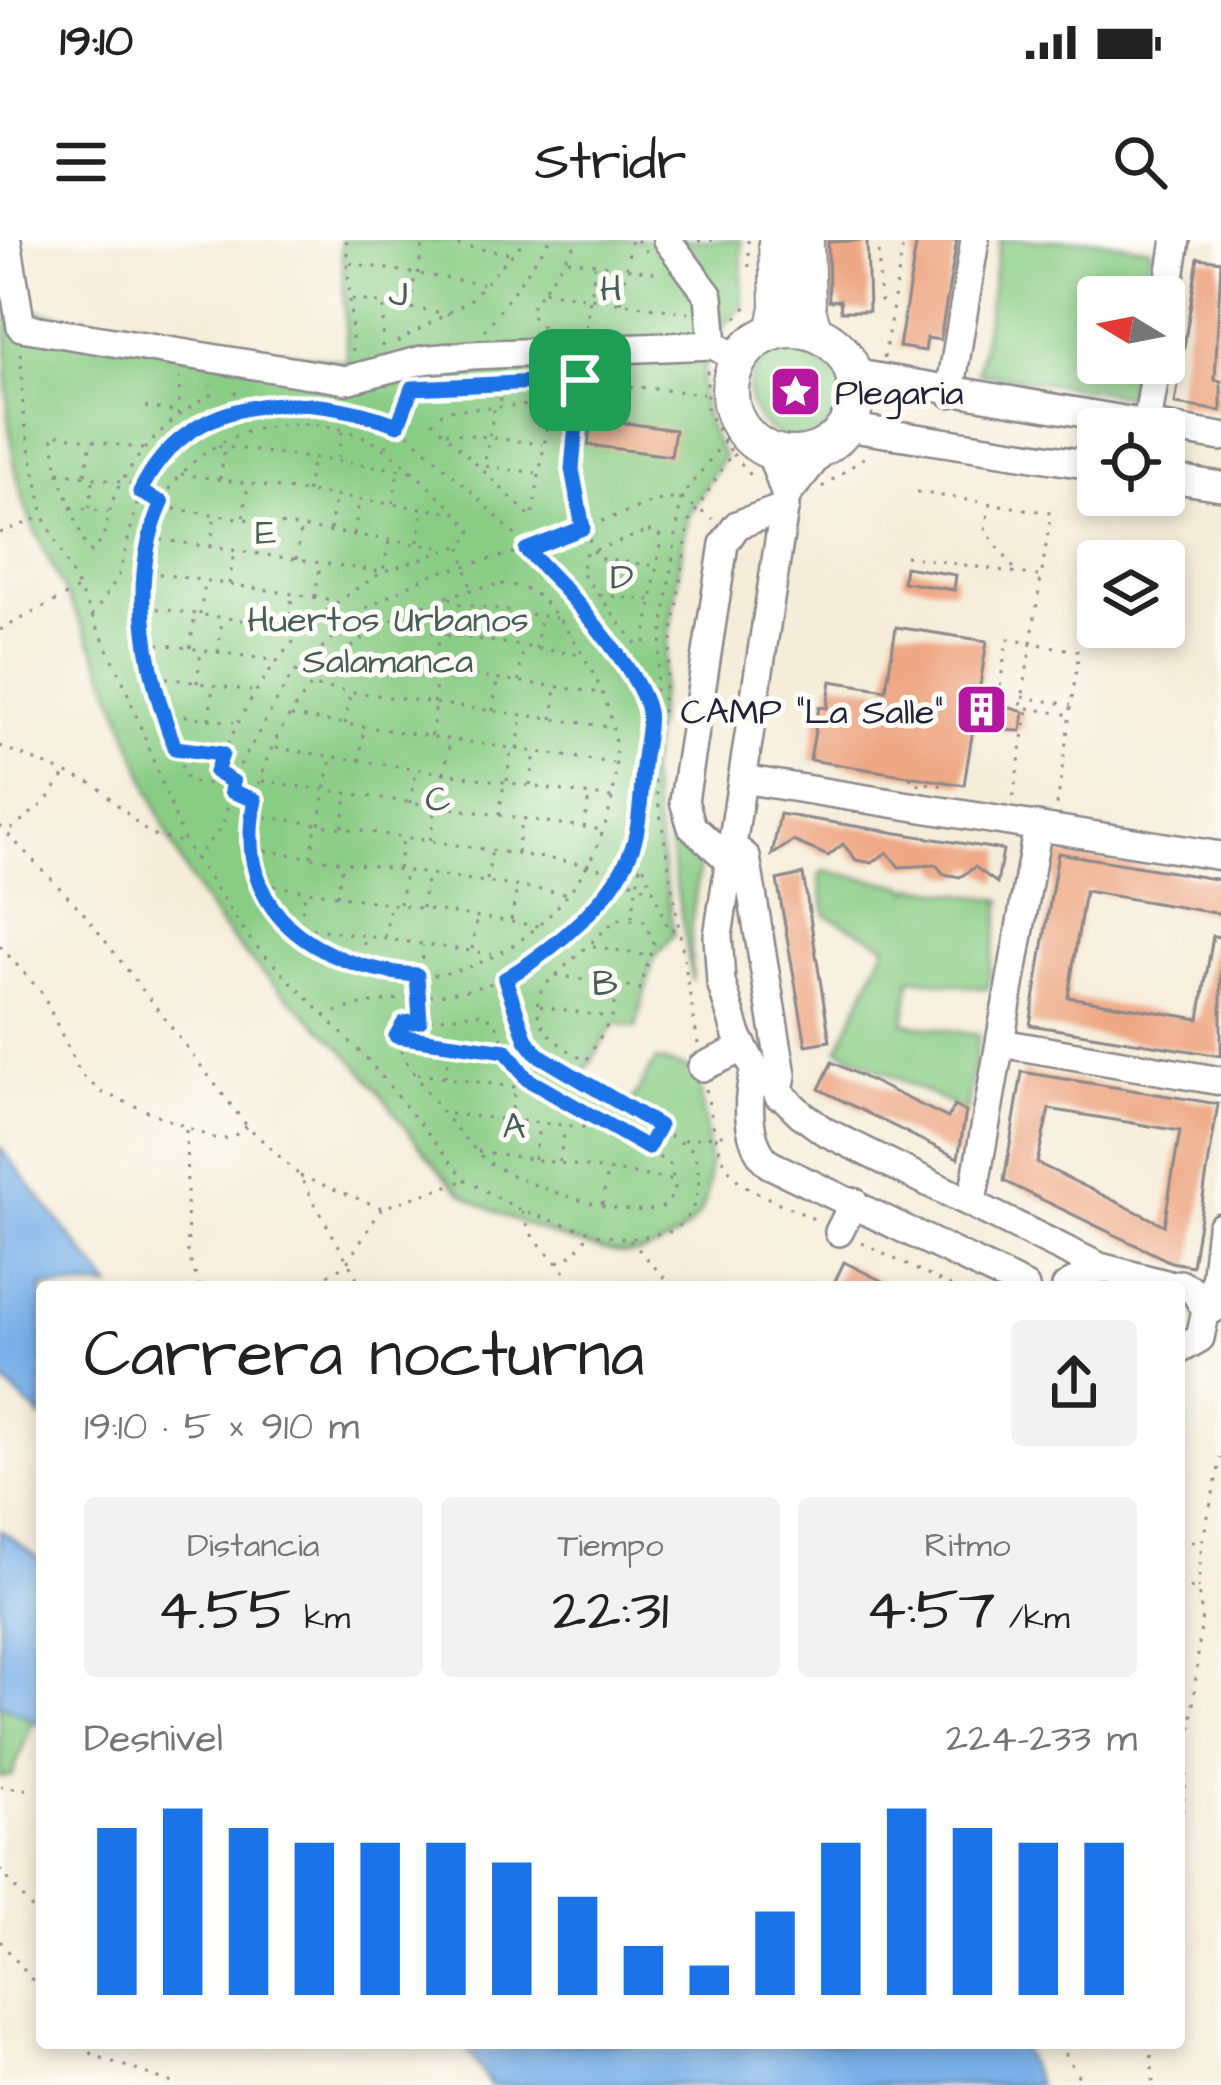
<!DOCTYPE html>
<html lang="es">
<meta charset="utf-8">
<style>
:root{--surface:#fff;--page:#f2f2f2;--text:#222;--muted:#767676;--accent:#1a73e8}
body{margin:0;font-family:"Architects Daughter",sans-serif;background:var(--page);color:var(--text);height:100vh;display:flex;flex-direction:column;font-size:45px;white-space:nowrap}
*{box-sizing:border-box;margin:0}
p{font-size:39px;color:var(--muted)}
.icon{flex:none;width:66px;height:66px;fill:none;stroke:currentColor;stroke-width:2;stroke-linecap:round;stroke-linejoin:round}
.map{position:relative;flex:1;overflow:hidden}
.details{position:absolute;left:36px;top:1041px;width:1149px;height:768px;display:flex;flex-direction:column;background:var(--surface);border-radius:12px;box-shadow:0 6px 18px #0003}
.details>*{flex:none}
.needle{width:78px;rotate:280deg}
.controls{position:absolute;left:1077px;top:36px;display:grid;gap:24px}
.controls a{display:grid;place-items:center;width:108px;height:108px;border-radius:12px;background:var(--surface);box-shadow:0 6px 18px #0003;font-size:60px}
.pin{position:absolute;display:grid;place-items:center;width:102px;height:102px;color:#fff;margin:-51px;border-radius:24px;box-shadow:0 6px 18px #0006}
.round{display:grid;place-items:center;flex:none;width:126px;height:126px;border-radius:12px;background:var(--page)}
.overview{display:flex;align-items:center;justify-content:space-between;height:204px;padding:0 48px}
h1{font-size:66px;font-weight:600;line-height:90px}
.metrics{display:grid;grid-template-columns:repeat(3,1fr);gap:18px;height:204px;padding:12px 48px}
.metrics div{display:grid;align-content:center;border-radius:12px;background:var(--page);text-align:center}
.metrics b{font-size:60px;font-weight:600}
.metrics small{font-size:33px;font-weight:400}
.metrics p{font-size:33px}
.chart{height:336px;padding:24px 48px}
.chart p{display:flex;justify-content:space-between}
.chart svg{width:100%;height:216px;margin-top:12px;stroke:var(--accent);stroke-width:6}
.status{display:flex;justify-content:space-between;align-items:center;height:84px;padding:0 60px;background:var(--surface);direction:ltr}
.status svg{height:33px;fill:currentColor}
header{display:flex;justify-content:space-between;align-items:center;height:156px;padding:0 48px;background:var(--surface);font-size:54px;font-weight:600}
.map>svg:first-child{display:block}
.green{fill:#89cc84;stroke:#567760;stroke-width:3}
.water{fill:#79b0e8;stroke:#4e6992;stroke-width:3}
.building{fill:#eea885;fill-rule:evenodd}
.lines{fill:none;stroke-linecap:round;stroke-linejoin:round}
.minor-casing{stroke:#8c888a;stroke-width:32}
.major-casing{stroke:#8c888a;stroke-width:40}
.path{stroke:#8c888a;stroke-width:3;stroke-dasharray:3 9;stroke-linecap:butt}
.minor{stroke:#fff;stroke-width:27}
.major{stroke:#fff;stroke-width:36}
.route-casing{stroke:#fff;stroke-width:24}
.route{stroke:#1a73e8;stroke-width:15}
.labels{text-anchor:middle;stroke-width:10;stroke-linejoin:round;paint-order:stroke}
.park-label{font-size:36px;fill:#465e55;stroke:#fdfcf7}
.poi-label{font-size:36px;fill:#22223b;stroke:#fdfcf7;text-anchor:start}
</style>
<div class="status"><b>19:10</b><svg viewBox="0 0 49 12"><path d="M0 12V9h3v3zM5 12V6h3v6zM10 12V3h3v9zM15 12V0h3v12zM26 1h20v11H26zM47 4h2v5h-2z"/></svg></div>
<header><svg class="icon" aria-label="menu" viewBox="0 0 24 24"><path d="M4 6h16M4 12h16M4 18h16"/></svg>Stridr<svg class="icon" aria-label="search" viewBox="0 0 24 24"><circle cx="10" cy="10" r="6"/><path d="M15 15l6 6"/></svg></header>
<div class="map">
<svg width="1221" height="1845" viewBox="0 0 1221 1845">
<rect width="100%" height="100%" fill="#fdfcf7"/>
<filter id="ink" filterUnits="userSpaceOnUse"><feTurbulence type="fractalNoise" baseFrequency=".00833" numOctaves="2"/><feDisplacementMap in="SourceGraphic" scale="24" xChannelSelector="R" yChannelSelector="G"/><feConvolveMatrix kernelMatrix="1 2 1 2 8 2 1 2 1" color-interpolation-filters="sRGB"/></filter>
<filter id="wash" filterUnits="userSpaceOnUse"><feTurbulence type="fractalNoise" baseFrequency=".004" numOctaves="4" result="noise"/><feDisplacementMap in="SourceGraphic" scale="48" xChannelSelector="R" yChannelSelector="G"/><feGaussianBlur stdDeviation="2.7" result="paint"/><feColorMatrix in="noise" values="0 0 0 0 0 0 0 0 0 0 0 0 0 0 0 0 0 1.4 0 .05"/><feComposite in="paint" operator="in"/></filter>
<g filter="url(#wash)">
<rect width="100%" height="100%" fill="#f5edd9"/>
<path class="green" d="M 341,0 L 741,0 L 743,67 C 694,108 690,164 724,216 L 687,277 L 648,532 L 674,695 L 653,720 L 636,788 L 615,783 L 582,836 L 631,863 L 656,820 L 698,831 C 701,868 715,921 706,958 C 698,989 660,1012 630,1014 C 601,1016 483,972 461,952 C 420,914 390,861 352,819 C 309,772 257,735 219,683 C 167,614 144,533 113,453 C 91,394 55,340 31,281 C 4,213 5,138 9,67 L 347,122 Z
M 1000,0 L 1095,0 L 1152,9 L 1144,57 L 1098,57 L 1098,123 L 1133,123 L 1128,156 L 978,133 Z
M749 151a47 47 0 1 1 94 0a47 47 0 1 1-94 0Z
M 666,586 L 697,613 L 700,622 L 691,687 L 692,740 Z
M 825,631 L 906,646 L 910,652 L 913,647 L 1002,660 L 987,749 L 911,738 L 904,783 L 979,795 L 966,872 L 838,809 L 886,705 L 826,675 L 819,635 Z
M 0,1463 L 33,1480 L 12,1536 L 0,1537 Z"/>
<path class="water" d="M 0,907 L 111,1047 L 42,1047 L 42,1178 L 0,1138 Z
M 0,1290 L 42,1320 L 42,1485 L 0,1463 Z
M 463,1803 L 1020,1803 L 1038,1845 L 490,1845 Z"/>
<g id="blocks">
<path class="building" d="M 867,0 L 869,71 L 841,71 L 840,60 L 829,61 L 828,2 Z
M 917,0 L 957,0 L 940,100 L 927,98 L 925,111 L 899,107 Z
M 1198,18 L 1221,21 L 1215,140 L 1221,141 L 1221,171 L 1175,164 Z
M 591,178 L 675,190 L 671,216 L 588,205 Z
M 905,327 L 956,335 L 954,350 L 903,342 Z
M 896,387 L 987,401 L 978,458 L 1024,472 L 1021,491 L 973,489 L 964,545 L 810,520 L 819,467 L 827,468 L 831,441 L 886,450 Z
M 780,574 L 1003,610 L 997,643 L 975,627 L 960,637 L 944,634 L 936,625 L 899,627 L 887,612 L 872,623 L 856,620 L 843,604 L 828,616 L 793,601 L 772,615 Z
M 1058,613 L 1221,640 L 1221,674 L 1085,651 L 1068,757 L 1199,779 L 1213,696 L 1221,697 L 1221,816 L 1030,785 Z
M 803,634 L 830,801 L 806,805 L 777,640 Z
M 832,822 L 948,878 L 954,866 L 966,872 L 958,918 L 819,849 Z
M 1022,832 L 1218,864 L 1192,1026 L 1171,1022 L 1004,941 ZM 1049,869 L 1180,891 L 1164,985 L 1037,923 Z
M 844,1022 L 894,1047 L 832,1047 Z"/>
</g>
</g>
<g filter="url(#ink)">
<use href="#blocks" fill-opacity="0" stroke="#8c888a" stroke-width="3"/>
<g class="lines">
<defs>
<path id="minor" d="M 7,0 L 21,87 L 346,140 L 422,120 L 471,115 L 713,105 L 739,119
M 667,0 L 709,56 L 713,105
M 1164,75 L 1176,0
M 853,133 L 1221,197
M 950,153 L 975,0
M 1147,184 L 1157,123
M 846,187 L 1098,226
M 825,207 L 786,256 L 718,696 L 721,742 L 737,795 L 755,829 L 801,874 L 824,891 L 1100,1027 L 1166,1044
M 770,211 L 786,256
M 1164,237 L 1221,246
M 742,539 L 1221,616
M 731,605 L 746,617 L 782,835 L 778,855
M 729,620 L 692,587 L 684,561 L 724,304 L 737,285 L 785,267
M 1001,803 L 1221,841
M 702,827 L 743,808
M 755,829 C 747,857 745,902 769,924 L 1025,1047
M 972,962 L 1038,586
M 839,992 L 854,962
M 1066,1047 L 1100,1027
M 1212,1070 L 1221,987
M 1179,1110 L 1200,1098 L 1206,1070 L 1194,1051 L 1180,1044"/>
<path id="major" d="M 805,0 L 807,69 L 814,92
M730 152a63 63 0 1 1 126 0a63 63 0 1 1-126 0Z
M 774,92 L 779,67 L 777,0"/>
</defs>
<use href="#minor" class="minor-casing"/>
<use href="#major" class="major-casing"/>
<path class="path" d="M 346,0 L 353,112
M 422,0 L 513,14
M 637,0 L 647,13
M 748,0 L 749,30
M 878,0 L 880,60 L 888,66
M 698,1 L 713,0
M 568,20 L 660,33
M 350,23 L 482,44
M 418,34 L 423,2
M 544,51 L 689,73
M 352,59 L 449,74
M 620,63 L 631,0
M 410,67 L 415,35
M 736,78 L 750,63
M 542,87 L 531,75 L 532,66 L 579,0
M 586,87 L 595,26
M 485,91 L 550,0
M 397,102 L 469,61 L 525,0
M 382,107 L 384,64
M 21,113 L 23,173 L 44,277 L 121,436 L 185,603 L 252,702 L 368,820 L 466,940 L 522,971 L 600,995 L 629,999 L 673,991 C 700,970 704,942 693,910 L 537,814 L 526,800 L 505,739
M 884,118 L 904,0
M 581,133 C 573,204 567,252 597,318 L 655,326
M 499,146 L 501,166
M 414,148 L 580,141 L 703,154
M 551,164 L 532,278 L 433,182 L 445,170 Z
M 235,166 L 235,146
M 145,167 L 173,171
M 494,169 L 484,226 L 536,233
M 178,175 L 180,138
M 446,192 L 542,204
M 218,206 L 411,231
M 386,207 L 411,145
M 143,209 L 52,194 L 58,232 L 86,308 L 92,312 C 108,300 107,269 117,250 C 140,207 170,179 211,154 L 211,144
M 733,214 L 754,239
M 338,218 L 342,192
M 58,232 L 127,243 L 161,262
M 85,234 L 91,202
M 181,234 L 455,273
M 220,239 L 225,207
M 822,247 L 868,215
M 307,252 L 312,220
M 917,252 L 1051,273 L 1031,403 L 1007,399 L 998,460
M 1125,255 L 1159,260
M 393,263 L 398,231
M 990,263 L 985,290 L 1016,331
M 71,267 L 108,272
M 162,267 L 444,308
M 89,268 L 94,237
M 243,277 L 248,245
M 330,290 L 335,258
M 648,291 L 658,292 L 661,299 L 645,402 L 637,405 L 581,332 L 585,314 Z
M 0,293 L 42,277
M 354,294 L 359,261
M 149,298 L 383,332 L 461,305 L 472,294 C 464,278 449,266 436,254 C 412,230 388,206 356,194 C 269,162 167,207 148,301 C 132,385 158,465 188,542 L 210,544 C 253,443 287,389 383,332 L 389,300
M 418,302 L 423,270
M 210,307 L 215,276
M 461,307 L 471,349
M 905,316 L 1038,336
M 296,319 L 301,289
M 147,332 L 333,360
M 229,344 L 234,312
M 501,344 C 536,345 551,367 570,395 C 592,428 611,462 615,503 C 628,643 480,786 340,720 C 197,652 249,488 352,407 C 396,372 445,353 501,344 Z
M 600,355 L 650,360
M 315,357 L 320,325
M 450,357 L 454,363 L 556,378
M 145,367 L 300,388
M 200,375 L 205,343
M 92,376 L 119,336 L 140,252 L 168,213 L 235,168 L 289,161 L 341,166 L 398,185 L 473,253 L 561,341 L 618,418 L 648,471
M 384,385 L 581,415
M 288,387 L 292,356
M 0,390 L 78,349
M 448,397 L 454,365
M 146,402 L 272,420
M 190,408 L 195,376
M 536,409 L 540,377
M 218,412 L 222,380
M 343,417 L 601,453
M 434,429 L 439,397
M 154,436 L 251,451
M 519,441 L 523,409
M 197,443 L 201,411
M 317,447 L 611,487
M 1022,457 L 1071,465
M 433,463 L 438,432
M 493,471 L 497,440
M 161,473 L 234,482
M 291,476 L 613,523
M 209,479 L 213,447
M 552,479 L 556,449
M 345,484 L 350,453
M 431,496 L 436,465
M 0,506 L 96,545 L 149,594 L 185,603
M 176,508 L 220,514
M 276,508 L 611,558
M 517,509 L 522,477
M 359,521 L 364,489
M 216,532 L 232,541
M 444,533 L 450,501
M 898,534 L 918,541
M 262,541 L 603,590
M 507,541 L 511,509
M 530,545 L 535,513
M 919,546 L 919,542 L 946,546
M 234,552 L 253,560
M 1013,557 L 1028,469
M 410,563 L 416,531
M 1057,565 L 1079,411 L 1031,403 L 1021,467 L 1071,475
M 254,575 L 591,625 L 653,651
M 499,575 L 504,544
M 319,584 L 331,518
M 0,586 L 83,672 L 247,886 L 299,935 L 362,1047
M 342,587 L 347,555
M 584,588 L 589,557
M 11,589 L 44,563 L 67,532
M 430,600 L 435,568
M 635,604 L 669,691 L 679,687
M 253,609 L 570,654
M 517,613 L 522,580
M 311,617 L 316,586
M 194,620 L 223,585 L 236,532 L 291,436 L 366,368 L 429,335 L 526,310 L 655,261 L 681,258 L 713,279
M 398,629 L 403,599
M 487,640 L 492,610
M 262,644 L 538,686
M 337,655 L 343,623
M 400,664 L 405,632
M 422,668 L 427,635
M 632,677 L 641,621
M 511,680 L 517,648
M 288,685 L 492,714
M 299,695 L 305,652
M 385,697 L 390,665
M 0,706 L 42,753 L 80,833 L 101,852 L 213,898 L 230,899 L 247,886
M 593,706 L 648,716
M 472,709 L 477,677
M 360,728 L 365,697
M 556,735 L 640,749 L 654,704 L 644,681 L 617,679 L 544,746 C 522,781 559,806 586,821 L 612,777 L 617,745
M 540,766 L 608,777
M 477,773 L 495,781 L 511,821 L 527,839 L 670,924 L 675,947 L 668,964 C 635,986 522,944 490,923 C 468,908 397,820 396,796 L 404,783 Z
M 324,776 C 372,756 421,761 471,749 C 544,733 600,665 634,603 L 681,258 L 727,197
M 420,779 L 423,706
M 396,796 L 505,811
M 698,804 L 653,530 L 689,282 L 732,213 L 707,171 L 707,126
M 417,834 L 544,851
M 445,837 L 450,805
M 706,849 C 725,951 726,937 816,980
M 450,874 L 613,890
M 510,881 L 515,849
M 186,890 L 188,1015 L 200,1047
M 684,900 L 728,894
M 649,906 L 658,888
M 478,911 L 675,940
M 534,919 L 539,887
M 559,922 L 565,890
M 300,936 L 382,968 L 466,940
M 602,964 L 607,932
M 522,972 L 531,994 L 578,1047
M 630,1000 L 673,1047
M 862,1003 L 952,1047
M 558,1022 L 575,1014 L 589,993
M 307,1047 L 346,1024 L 382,968
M 1179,1300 L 1201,1303
M 1179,1343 L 1198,1351 L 1202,1375 L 1179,1607
M 1198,1349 L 1202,1303 L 1221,1218
M 0,1546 L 31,1550
M 0,1629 L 42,1681
M 0,1701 L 42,1752
M 83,1803 L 93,1815 L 179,1845
M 1058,1803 L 1084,1845
M 1151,1803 L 1153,1845"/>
<use href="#minor" class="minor"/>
<use href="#major" class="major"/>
</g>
</g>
<g class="lines" filter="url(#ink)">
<defs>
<path id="route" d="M 580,140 L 572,229 L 583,288 L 526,310 C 558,340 639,428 648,471 C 651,486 644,510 643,526 C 641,550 641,576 635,599 C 620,656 552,711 505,739 L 526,800 L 537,814 L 659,886 L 648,908 L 527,839 L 506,811 L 396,796 L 404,783 L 420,781 L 417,735 C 317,728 231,672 255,560 L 231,551 L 233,542 L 216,532 L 222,514 L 175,508 C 146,432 127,340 162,263 L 140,252 C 189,149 307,151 398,185 L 412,148 Z"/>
</defs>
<use href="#route" class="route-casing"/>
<use href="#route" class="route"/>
</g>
<defs>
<symbol id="sight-square" viewBox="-11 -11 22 22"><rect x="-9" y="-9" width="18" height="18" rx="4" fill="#b5179e" stroke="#fdfcf7"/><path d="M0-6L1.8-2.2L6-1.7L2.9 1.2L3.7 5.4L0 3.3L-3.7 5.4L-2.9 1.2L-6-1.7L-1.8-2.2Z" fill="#fff"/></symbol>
<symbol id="building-square" viewBox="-11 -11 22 22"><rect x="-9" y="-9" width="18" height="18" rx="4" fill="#b5179e" stroke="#fdfcf7"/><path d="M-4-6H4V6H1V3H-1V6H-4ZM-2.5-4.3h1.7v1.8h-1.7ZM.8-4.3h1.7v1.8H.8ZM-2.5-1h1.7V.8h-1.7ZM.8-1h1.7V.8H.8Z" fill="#fff"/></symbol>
</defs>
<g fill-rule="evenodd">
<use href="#sight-square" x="766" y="122" width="59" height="59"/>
<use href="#building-square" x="952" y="440" width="59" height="59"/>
</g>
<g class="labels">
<g class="park-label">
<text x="611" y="60">H</text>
<text x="398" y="65">J</text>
<text x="266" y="304">E</text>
<text x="622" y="348">D</text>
<text x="388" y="391">Huertos Urbanos<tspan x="388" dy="41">Salamanca</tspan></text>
<text x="438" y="570">C</text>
<text x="605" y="755">B</text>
<text x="514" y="898">A</text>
</g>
<g class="poi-label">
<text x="835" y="164">Plegaria</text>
<text x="943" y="483" text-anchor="end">CAMP "La Salle"</text>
</g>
</g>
</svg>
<div class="controls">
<a><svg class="needle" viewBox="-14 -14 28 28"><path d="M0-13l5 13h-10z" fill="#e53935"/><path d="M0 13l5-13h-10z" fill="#767676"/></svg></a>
<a><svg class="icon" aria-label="locate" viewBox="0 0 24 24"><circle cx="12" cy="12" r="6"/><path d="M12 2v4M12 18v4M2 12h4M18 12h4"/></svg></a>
<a><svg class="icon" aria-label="layers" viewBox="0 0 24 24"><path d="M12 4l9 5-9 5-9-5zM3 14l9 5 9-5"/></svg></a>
</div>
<div class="pin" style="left:580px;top:140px;background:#1e9e55"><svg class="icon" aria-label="arrive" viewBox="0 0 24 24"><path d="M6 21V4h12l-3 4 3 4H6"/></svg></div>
<section class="details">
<div class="overview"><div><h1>Carrera nocturna</h1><p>19:10 · 5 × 910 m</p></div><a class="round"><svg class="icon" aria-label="share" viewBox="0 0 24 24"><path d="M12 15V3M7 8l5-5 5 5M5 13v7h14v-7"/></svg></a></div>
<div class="metrics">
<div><p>Distancia</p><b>4.55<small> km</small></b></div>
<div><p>Tiempo</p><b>22:31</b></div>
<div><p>Ritmo</p><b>4:57<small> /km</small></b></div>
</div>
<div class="chart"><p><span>Desnivel</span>224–233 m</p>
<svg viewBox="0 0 160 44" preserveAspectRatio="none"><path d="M5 44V10M15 44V6M25 44V10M35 44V13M45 44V13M55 44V13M65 44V17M75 44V24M85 44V34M95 44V38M105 44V27M115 44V13M125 44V6M135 44V10M145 44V13M155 44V13"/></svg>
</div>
</section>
</div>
